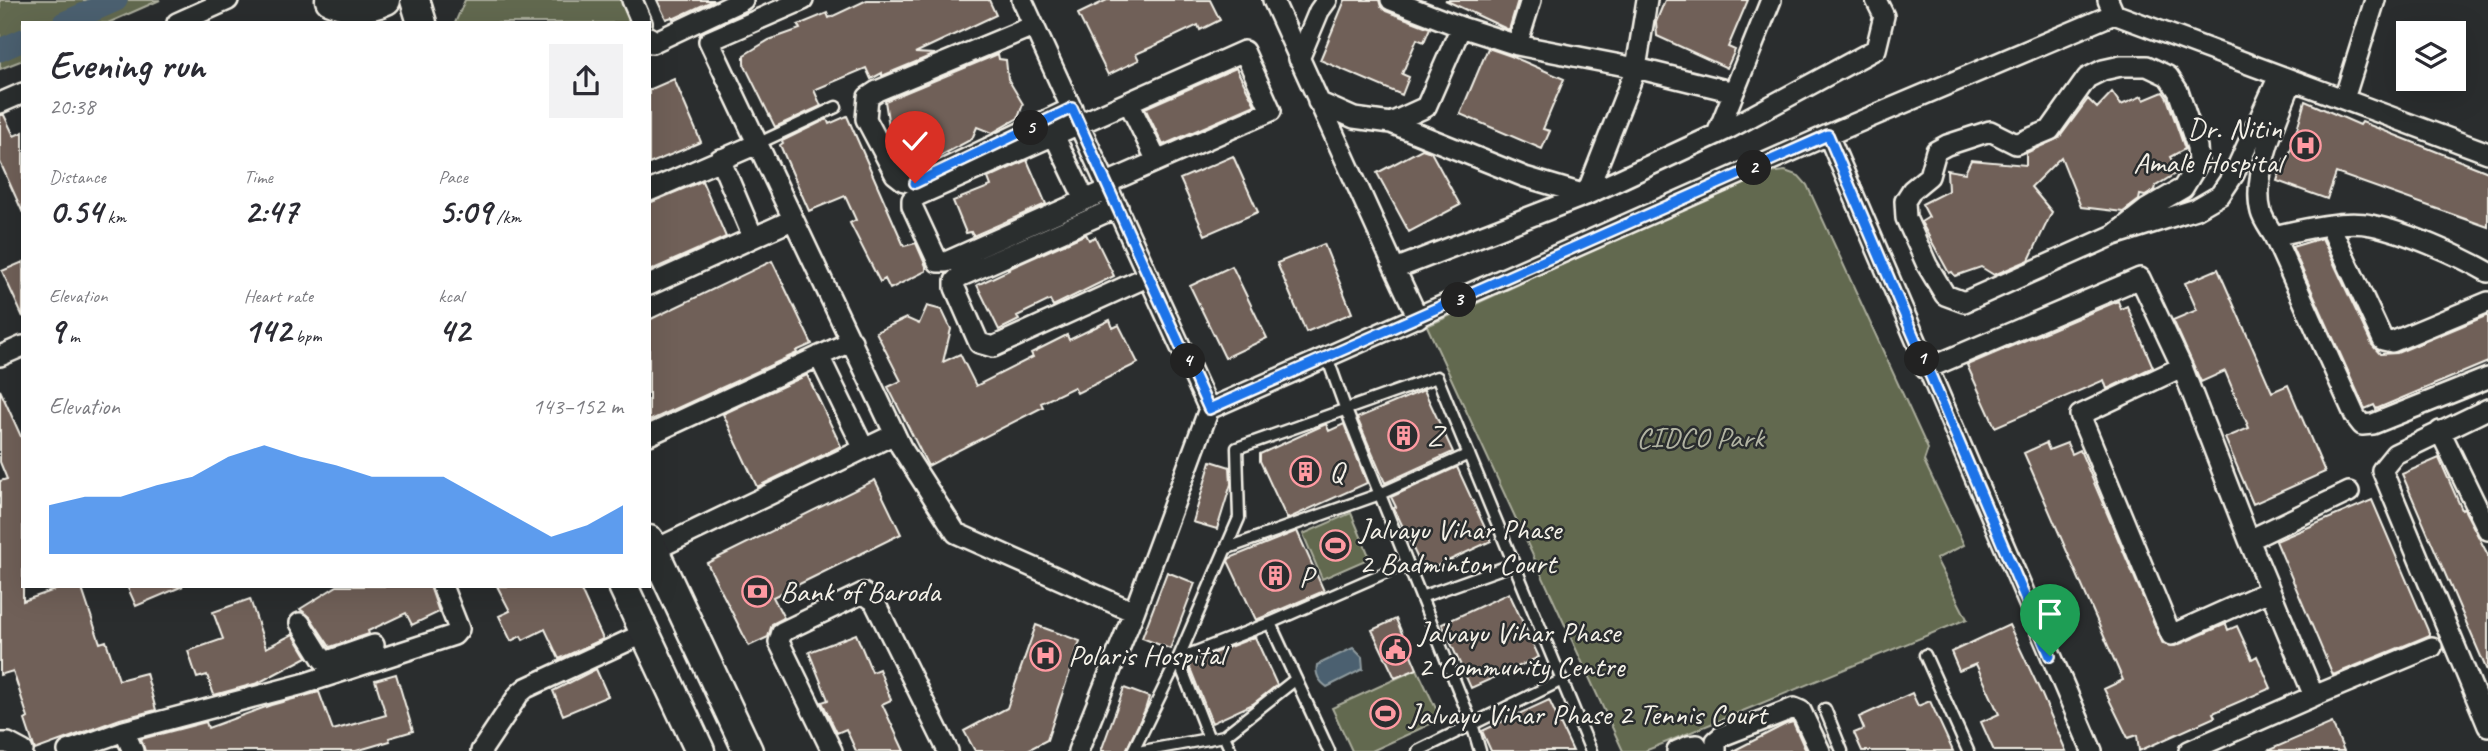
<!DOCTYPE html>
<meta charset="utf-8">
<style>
:root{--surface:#fff;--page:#f2f2f3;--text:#2b2b33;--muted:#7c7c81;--accent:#1a73e8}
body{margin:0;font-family:Caveat,sans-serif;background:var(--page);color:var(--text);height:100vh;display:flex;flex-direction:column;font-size:26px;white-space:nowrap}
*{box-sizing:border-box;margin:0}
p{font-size:23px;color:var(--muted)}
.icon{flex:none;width:38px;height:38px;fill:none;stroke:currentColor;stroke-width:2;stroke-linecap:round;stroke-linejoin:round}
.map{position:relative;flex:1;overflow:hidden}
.sheet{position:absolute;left:21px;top:21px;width:630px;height:567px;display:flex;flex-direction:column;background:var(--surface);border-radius:0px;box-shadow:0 7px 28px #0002}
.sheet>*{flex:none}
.buttons{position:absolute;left:2396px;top:21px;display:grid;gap:14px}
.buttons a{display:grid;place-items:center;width:70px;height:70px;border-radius:0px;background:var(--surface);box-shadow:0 7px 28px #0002;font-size:35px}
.pin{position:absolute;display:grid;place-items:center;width:60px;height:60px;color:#fff;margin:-72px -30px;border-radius:50% 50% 50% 0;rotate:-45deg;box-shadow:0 0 7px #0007}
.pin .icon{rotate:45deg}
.km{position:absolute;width:35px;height:35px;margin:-18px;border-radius:50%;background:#222;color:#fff;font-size:19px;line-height:35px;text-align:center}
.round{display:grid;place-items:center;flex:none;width:74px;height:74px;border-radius:0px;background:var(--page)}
.head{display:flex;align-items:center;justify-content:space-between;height:119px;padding:0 28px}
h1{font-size:38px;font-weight:800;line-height:52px}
.stats{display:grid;grid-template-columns:repeat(3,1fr);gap:10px;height:119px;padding:7px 28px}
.stats div{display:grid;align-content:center}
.stats b{font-size:35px;font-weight:800}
.stats small{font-size:19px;font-weight:400}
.stats p{font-size:19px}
.chart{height:196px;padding:14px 28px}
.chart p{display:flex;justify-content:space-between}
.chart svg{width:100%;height:126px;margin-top:7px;fill:var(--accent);opacity:.7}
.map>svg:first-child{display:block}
.green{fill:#62694f;stroke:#abad9c;stroke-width:2}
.water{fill:#4b616f;stroke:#8f9b9f;stroke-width:2}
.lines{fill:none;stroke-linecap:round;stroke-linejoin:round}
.canal{stroke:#4b616f;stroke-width:23}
.building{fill:#706058;stroke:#f4f1e8;stroke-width:2}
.lane-casing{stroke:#f4f1e8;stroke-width:15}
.street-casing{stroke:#f4f1e8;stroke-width:24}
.secondary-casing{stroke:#f4f1e8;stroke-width:33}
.lane{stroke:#2a2d2e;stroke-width:10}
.street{stroke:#2a2d2e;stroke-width:19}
.secondary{stroke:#2a2d2e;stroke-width:28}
.route-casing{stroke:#fff;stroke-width:14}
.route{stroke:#1a73e8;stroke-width:9}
.labels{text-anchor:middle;stroke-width:5;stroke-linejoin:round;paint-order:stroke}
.poi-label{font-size:30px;fill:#f4f1e8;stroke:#2a2d2e;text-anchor:start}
.park-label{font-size:30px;fill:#b2b4a3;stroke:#2a2d2e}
</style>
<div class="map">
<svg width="2488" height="751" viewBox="0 0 2488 751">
<rect width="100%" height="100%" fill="#2a2d2e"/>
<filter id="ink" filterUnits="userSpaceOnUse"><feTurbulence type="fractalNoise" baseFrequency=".0143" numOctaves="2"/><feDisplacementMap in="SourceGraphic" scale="14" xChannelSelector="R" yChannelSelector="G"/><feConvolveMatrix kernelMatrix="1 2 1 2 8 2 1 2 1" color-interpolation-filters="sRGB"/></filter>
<g filter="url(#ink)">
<path class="green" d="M 0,0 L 160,0 L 108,23 L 23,23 L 23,60 L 0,69 Z
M 465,0 L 630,0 L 640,23 L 455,23 Z
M 1785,171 L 1799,176 L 1807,185 L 1928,449 L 1924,461 L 1964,545 L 1936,559 L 1967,619 L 1645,751 L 1623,751 L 1427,326 L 1761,174 Z
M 1351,513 L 1370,558 L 1322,579 L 1303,534 Z
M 1417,669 L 1441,719 L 1372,751 L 1352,751 L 1332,708 Z"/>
<path class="water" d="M 1353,648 L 1362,657 L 1363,669 L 1327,687 C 1319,681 1315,675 1317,665 Z"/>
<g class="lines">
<path class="canal" d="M 64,23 L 116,0
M 0,50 L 23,40"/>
</g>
<path class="building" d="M 657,0 L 714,0 L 673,19 L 672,17 L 666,19 Z
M 867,0 L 989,0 L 996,15 L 915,53 L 935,54 L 882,76 L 882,73 L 871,79 L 866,68 L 814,90 L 821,106 L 775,127 L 744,64 L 744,55 L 769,40 L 800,29 L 798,25 L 827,13 L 829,18 Z
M 1107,0 L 1210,0 L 1220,20 L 1200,30 L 1198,25 L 1152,47 L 1136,54 L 1139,60 L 1108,75 L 1078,14 Z
M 1345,0 L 1379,0 L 1381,7 L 1386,11 L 1430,28 L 1424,42 L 1417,39 L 1402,74 L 1409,77 L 1402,95 L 1320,60 Z
M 1445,0 L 1518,0 L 1509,30 Z
M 1665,0 L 1748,0 L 1728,47 L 1735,50 L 1727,68 L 1657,36 L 1656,22 Z
M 1488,48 L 1511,56 L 1564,79 L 1543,129 L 1550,131 L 1542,149 L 1460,114 Z
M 998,54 L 999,59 L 1006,60 L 1008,79 L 1023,104 L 1018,118 L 992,133 L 977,127 L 972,139 L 914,170 L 905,166 L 891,139 L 885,101 Z
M 1236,68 L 1255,105 L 1163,145 L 1145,108 Z
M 674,79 L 701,142 L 649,164 L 649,90 Z
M 2112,92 L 2121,105 L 2142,96 L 2144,100 L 2163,92 L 2167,98 L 2185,149 L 2170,157 L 2178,172 L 2156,186 L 2155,190 L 2145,196 L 2140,195 L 2139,200 L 2123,212 L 2081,207 L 2061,157 L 2031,187 L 2052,212 L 2029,260 L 1994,275 L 1981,267 L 1955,276 L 1952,272 L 1949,273 L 1921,222 L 1929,217 L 1922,204 L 1948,191 L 1947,170 L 1965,173 L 1971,160 L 2026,165 L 2026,153 L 2059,138 L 2088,99 L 2097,108 Z
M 2305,101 L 2360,125 L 2362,122 L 2488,172 L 2488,227 L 2336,173 L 2327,199 L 2277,181 L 2284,159 L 2288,160 Z
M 0,115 L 4,115 L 14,136 L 23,132 L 23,213 L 0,162 Z
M 847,116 L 904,246 L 916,243 L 926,266 L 926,271 L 890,289 L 885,279 L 880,282 L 850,223 L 856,220 L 845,196 L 809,211 L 780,145 L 783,143 L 782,141 L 827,119 L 829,124 Z
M 1422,149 L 1431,152 L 1460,205 L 1409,232 L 1377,173 Z
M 1233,156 L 1258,212 L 1205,235 L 1180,179 Z
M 1027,160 L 1046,204 L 973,236 L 971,232 L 966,233 L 953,201 L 991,186 L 988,178 Z
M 702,181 L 726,237 L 649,271 L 649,203 Z
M 1086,234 L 1089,240 L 1095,237 L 1114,276 L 1053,306 L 1050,300 L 1017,316 L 1019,320 L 999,330 L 977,285 L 1009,270 L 1008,269 Z
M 2322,238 L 2372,345 L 2380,354 L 2397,353 L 2488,315 L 2488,362 L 2376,409 L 2374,405 L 2365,409 L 2292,247 Z
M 1324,244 L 1352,313 L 1306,332 L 1277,263 Z
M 772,261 L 812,344 L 796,351 L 797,353 L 649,421 L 649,320 Z
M 23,262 L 23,317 L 2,271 Z
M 1232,266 L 1267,338 L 1225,358 L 1190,286 Z
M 2218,269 L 2272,392 L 2288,385 L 2325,472 L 2253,504 L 2225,438 L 2249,428 L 2225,371 L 2201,382 L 2173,320 L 2197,310 L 2185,283 Z
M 2118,301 L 2121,309 L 2127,306 L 2153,367 L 2107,389 L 2104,380 L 1995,427 L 1967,365 Z
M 927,306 L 942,310 L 951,329 L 943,362 L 960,354 L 976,386 L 1033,357 L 1031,353 L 1067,335 L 1069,340 L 1110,320 L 1113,328 L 1119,325 L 1138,363 L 1077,393 L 1074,387 L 1041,403 L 1043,407 L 928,466 L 888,387 L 901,381 L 876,332 L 906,318 L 919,324 Z
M 807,375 L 841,446 L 757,487 L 723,414 Z
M 0,390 L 23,441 L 23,601 L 66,586 L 81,586 L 100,643 L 106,641 L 119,680 L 146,673 L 156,710 L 120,719 L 35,750 L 25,720 L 28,718 L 13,671 L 0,675 L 0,481 L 7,479 L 0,462 Z
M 1424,390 L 1453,452 L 1385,483 L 1357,418 Z
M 1326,424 L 1329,431 L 1344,424 L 1367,483 L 1287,519 L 1260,461 L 1260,454 Z
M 2046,443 L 2049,450 L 2067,443 L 2072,454 L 2080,450 L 2163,644 L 2175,646 L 2226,624 L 2228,630 L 2237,626 L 2252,659 L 2257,656 L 2271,688 L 2213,713 L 2215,717 L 2139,751 L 2137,735 L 2128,738 L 2104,689 L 2123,680 L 2024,453 Z
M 2439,458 L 2462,510 L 2464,509 L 2488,555 L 2488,673 L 2402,474 Z
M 1211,461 L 1230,467 L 1231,484 L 1217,529 L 1193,522 Z
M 1457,467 L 1491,541 L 1424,572 L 1394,508 L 1396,507 L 1391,497 Z
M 875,480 L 901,534 L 773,597 L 784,618 L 772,624 L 768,637 L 749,646 L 707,563 Z
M 2372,500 L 2430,635 L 2333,675 L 2276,541 Z
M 1297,531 L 1324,591 L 1256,620 L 1228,561 L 1230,558 Z
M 1167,572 L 1195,583 L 1170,649 L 1142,638 Z
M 127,586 L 183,586 L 136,606 Z
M 337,586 L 430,586 L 439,612 L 412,625 L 406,613 L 368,631 L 369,634 L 330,647 L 310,617 L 300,609 Z
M 497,586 L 579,586 L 603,639 L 559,659 L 545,629 L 523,640 L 521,636 L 511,641 L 499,616 L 510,611 Z
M 1509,593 L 1539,657 L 1471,688 L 1442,624 Z
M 250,599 L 266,648 L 293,634 L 307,657 L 258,683 L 214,695 L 207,675 L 197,678 L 188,651 L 223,639 L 213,612 Z
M 1396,619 L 1417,669 L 1395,678 L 1372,630 Z
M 1036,625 L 1080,641 L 1047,740 L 1026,751 L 975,751 L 964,731 L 1007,708 Z
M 2009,625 L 2042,695 L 2066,751 L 1994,751 L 1981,722 L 1999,714 L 1976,664 L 1959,671 L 1951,652 Z
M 856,634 L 872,672 L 879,669 L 891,700 L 882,704 L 904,751 L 856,751 L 846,729 L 837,733 L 822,702 L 828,700 L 809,652 Z
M 1255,637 L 1277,685 L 1253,704 L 1212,723 L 1188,663 Z
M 596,669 L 608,696 L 563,715 L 553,691 Z
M 396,674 L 413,731 L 389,738 L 390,741 L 356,751 L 145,751 L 141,739 L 206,722 L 208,728 L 271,705 L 319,692 L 333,730 L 386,715 L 375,680 Z
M 1124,688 L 1149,697 L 1145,710 L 1126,751 L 1101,751 Z
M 1912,693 L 1918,706 L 1930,701 L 1953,751 L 1862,751 L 1854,733 L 1864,729 L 1859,717 Z
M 1549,700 L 1573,751 L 1491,751 L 1482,731 Z
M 1793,722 L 1806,751 L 1733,751 L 1786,724 Z
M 2332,723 L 2344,751 L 2267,751 Z"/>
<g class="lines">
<defs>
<path id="lane" d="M 757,144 L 836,107
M 1327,357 L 1346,410 L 1472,724 L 1480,751
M 1225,549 L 1380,494 L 1469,454
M 1421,597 L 1514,564
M 1270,623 L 1329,751
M 1925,655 L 1968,751
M 1825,709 L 1842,751
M 1224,736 L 1296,679
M 1209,739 L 1178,659 L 1270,623 L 1407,563
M 1133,751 L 1178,659 L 1239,518 L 1237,448 L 1437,377 L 1591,751
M 1143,751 L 1224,736 L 1231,751
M 1418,751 L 1562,680"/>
<path id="street" d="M 632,0 L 642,23
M 803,0 L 709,41 L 901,447 L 956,533 L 1134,612
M 1022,0 L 1209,409
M 1273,0 L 1395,269 L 1586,195 L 1730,128 L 1876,49 L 1884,16 L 1876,0
M 1391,0 L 1461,27 L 1517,45 L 1636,68 L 1647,0
M 2108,0 L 2114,14 L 2488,153
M 177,23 L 228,0
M 1033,26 L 877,91 L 868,97 L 866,119 L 895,174 L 904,181 L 915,183 L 1072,108
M 649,37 L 652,43 L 743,0
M 1517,45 L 1531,0
M 1299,59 L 1319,11 L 1327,0
M 2292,81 C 2278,115 2251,176 2261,212 C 2263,220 2270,229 2274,236 L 2355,416 L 2362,425 L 2373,424 L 2488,378
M 2344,99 L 2375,0
M 1318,102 L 1354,118 L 1391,123 L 1426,107 L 1461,27
M 0,103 L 23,93
M 1129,103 L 1157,161
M 1391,123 L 1525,177 L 1586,195 L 1636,68 L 1734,92
M 1717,134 L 1771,0
M 1054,135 L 1085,200
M 1828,135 L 2092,751
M 720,159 L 753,237
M 1107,183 L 1271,111 L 1244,51 L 919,195 L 912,200 L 912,206 L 938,262 L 946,262 L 1110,189
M 649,191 L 757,144
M 1118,207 L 959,277 L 955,281 L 955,288 L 979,343 L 993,347 L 1149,276
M 2330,226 L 2383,340 L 2392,342 L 2488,302
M 2114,235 L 2147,209 L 2183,188 L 2198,163 L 2197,147 L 2178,91 L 2168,76 L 2147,66 L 2121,66 L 2103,70 L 2087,78 L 2050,130 L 2016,144 L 1990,131 L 1947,145 L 1936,151 L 1929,176 L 1912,190 L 1905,201 L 1906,218 L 1927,265 L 1945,295 L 1964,302 L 2114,235 L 2196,209 L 2220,195 L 2234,174 L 2279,76
M 2274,236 C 2300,230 2345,219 2371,225 C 2406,232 2458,255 2488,272
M 1395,269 L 1418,318
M 649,285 L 792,220
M 0,356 L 23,346
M 819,356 L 864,449
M 2182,367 L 2080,415 L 2171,635 L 2269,591
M 1926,369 L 2140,278 L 2182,367 L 2249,540
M 2488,409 L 2395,454 L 2382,470 L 2488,726
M 2440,431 L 2488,530
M 649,435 L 852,341
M 654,550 L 895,434
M 300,623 L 323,660 L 328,661 L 374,645
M 2314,696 L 2432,647
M 124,731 L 303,684 L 454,635 L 459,629 L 442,586
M 0,743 L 8,743 L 23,751
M 68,751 L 124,731 L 133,751
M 481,751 L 519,694 L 526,688 L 645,633
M 832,751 L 779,642 L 782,632 L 863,593 L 874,601 L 948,751
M 1078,751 L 1134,612 L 1209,409 L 1828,135 L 2114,14
M 1677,751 L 1689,746 L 1697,745 L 1700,751
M 1716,751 L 1716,741 L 1722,736 L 1794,708 L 1801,711 L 1820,751
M 2189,751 L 2314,696 L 2249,540 L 2349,492"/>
<path id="secondary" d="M 330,0 C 348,8 368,9 386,0
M 415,0 L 422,23
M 649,540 L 748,751
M 623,586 L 700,751"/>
</defs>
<use href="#lane" class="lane-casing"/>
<use href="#street" class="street-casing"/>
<use href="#secondary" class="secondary-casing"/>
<use href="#lane" class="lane"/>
<use href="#street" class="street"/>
<use href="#secondary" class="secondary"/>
</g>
</g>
<g class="lines" filter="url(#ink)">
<defs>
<path id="route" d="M 915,183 L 1072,108 L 1209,409 L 1828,135 L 2050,656"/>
</defs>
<use href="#route" class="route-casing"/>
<use href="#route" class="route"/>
</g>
<defs>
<symbol id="hospital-ring" viewBox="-11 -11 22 22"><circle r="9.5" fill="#2a2d2e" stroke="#ff9aa2" stroke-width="1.5"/><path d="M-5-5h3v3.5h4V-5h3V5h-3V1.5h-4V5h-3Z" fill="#ff9aa2"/></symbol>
<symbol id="building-ring" viewBox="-11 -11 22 22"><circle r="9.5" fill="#2a2d2e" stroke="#ff9aa2" stroke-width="1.5"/><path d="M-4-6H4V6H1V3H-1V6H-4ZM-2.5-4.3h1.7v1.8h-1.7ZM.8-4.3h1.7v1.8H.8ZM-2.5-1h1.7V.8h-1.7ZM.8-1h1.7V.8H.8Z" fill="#ff9aa2"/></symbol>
<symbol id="stadium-ring" viewBox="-11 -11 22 22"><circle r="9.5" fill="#2a2d2e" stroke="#ff9aa2" stroke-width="1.5"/><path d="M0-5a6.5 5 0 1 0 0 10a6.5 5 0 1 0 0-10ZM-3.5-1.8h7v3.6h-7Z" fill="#ff9aa2"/></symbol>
<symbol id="bank-ring" viewBox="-11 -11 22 22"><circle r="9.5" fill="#2a2d2e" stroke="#ff9aa2" stroke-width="1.5"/><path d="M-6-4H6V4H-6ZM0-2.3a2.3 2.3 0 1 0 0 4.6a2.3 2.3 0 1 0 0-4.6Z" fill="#ff9aa2"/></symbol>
<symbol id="civic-ring" viewBox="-11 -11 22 22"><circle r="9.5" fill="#2a2d2e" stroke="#ff9aa2" stroke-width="1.5"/><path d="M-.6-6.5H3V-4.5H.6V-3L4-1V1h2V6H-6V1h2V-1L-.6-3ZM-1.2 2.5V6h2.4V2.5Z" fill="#ff9aa2"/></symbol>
</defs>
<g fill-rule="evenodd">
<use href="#hospital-ring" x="2288" y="128" width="35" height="35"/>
<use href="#building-ring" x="1386" y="418" width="35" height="35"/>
<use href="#building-ring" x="1288" y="454" width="35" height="35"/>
<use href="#stadium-ring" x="1318" y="528" width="35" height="35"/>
<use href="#building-ring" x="1258" y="558" width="35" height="35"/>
<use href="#bank-ring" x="740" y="574" width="35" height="35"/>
<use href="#civic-ring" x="1378" y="632" width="35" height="35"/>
<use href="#hospital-ring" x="1028" y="638" width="35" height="35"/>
<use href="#stadium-ring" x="1368" y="696" width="35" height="35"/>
</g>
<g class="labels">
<g class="poi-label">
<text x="2282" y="138" text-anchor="end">Dr. Nitin<tspan x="2282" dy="34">Amale Hospital</tspan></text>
<text x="1427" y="445">Z</text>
<text x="1329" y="481">Q</text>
<text x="1359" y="539">Jalvayu Vihar Phase<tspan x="1359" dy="34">2 Badminton Court</tspan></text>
<text x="1299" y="586">P</text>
<text x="780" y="601">Bank of Baroda</text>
<text x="1418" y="642">Jalvayu Vihar Phase<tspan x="1418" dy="34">2 Community Centre</tspan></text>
<text x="1068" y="665">Polaris Hospital</text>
<text x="1409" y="724">Jalvayu Vihar Phase 2 Tennis Court</text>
</g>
<g class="park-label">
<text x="1700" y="447">CIDCO Park</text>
</g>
</g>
</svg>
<div class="buttons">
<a><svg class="icon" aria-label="layers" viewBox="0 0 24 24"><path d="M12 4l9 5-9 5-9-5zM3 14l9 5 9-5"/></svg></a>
</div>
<div class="pin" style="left:2050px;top:656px;background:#1e9e55"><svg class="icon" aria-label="arrive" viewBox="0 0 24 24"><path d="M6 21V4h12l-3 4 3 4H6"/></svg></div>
<div class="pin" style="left:915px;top:183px;background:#d93025"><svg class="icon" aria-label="check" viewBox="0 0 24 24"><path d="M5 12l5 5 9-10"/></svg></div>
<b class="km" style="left:1922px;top:359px">1</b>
<b class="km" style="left:1754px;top:168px">2</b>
<b class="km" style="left:1459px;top:300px">3</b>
<b class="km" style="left:1188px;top:361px">4</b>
<b class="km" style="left:1031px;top:128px">5</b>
<section class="sheet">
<div class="head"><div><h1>Evening run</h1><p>20:38</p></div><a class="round"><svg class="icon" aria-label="share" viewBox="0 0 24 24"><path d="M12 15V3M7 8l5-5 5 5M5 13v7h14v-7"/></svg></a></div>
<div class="stats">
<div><p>Distance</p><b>0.54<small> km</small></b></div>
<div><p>Time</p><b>2:47</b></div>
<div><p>Pace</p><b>5:09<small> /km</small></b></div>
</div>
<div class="stats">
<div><p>Elevation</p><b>9<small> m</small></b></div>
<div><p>Heart rate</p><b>142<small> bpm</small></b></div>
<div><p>kcal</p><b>42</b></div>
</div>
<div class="chart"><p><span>Elevation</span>143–152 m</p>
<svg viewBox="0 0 160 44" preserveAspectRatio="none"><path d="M0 44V27L10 24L20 24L30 20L40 17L50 10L60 6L70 10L80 13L90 17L100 17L110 17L120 24L130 31L140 38L150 34L160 27V44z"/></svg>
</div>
</section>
</div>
